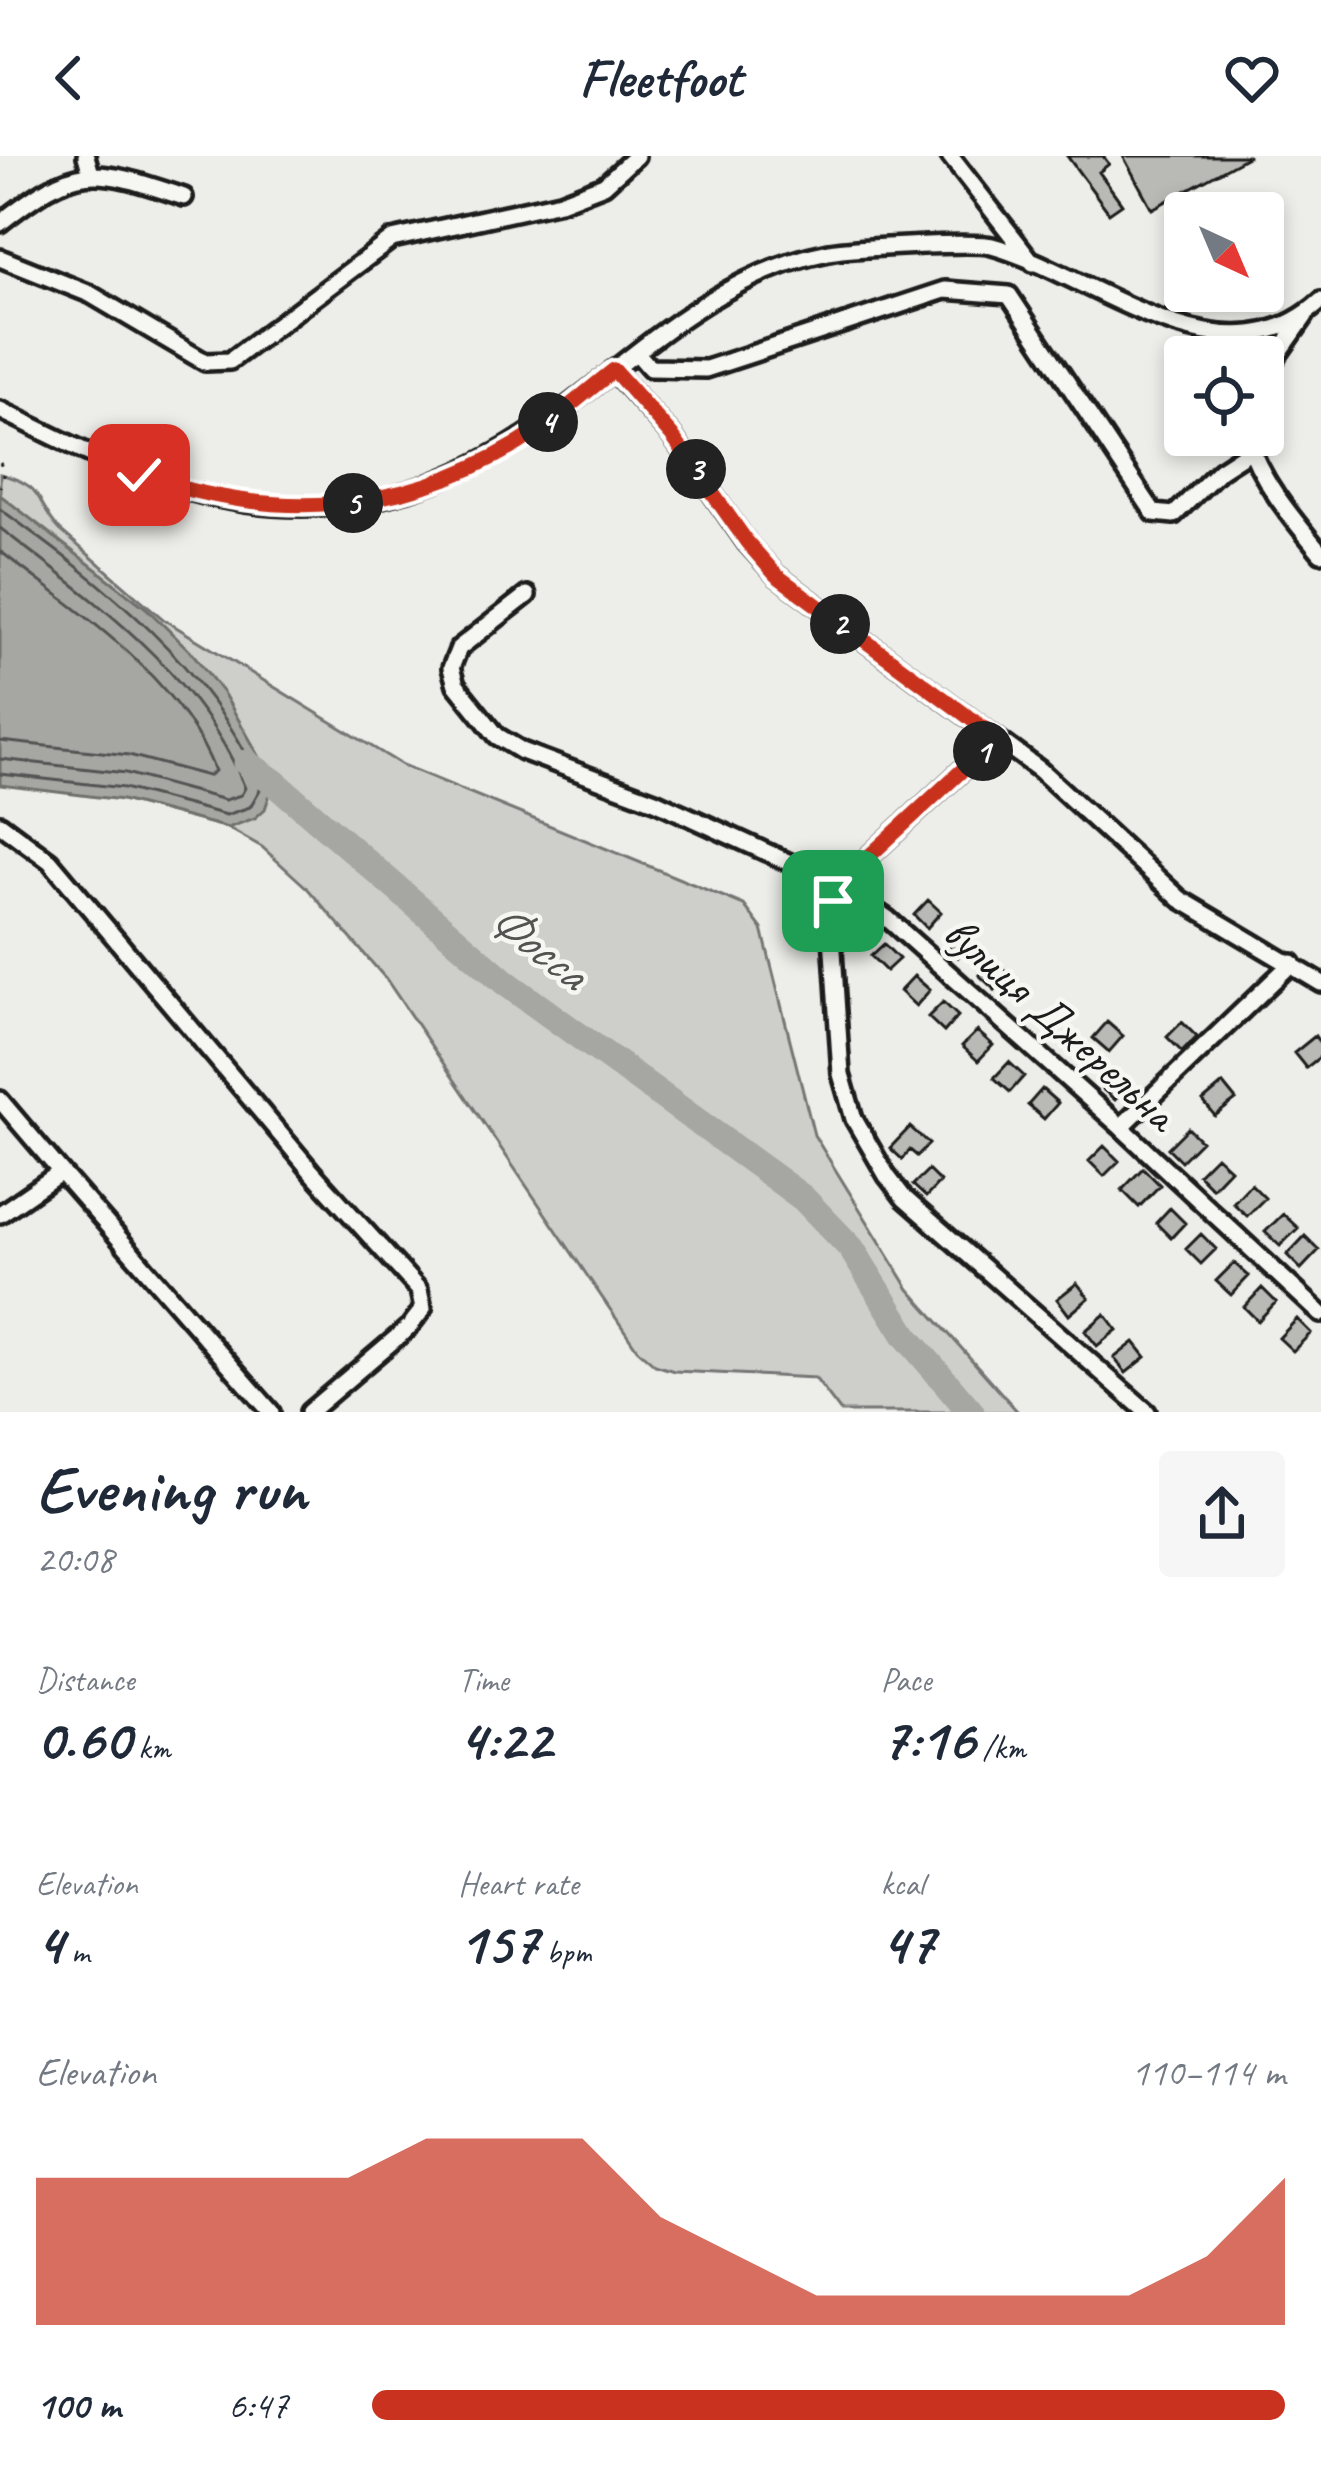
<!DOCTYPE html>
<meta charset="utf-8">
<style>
:root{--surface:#fff;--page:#f6f6f7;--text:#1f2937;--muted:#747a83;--accent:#c8321e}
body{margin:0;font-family:Caveat,sans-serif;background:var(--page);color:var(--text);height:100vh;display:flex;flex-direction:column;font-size:45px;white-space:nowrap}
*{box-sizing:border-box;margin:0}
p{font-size:39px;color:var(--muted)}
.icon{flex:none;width:66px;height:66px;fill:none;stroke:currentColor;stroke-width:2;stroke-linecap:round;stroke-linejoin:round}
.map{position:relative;height:1256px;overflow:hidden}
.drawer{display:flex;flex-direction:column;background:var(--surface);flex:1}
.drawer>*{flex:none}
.needle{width:78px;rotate:136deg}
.buttons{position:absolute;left:1164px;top:36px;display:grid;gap:24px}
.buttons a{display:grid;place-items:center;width:120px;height:120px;border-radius:12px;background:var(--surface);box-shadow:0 6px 18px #0003;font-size:60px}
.pin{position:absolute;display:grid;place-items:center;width:102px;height:102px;color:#fff;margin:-51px;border-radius:24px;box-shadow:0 6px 18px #0006}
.km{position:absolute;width:60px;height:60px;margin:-30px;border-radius:50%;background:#222;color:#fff;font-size:33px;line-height:60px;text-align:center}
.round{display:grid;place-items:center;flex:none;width:126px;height:126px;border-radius:12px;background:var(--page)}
.overview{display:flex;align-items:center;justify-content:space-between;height:204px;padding:0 36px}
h1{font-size:66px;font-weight:800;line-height:90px}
.stats{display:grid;grid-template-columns:repeat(3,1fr);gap:18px;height:204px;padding:12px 36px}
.stats div{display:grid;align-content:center}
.stats b{font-size:60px;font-weight:800}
.stats small{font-size:33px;font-weight:400}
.stats p{font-size:33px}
.chart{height:336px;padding:24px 36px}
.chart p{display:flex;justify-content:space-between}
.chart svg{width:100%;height:216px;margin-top:12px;fill:var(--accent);opacity:.7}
ul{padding:0 36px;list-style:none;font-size:39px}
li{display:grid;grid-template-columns:192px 144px 1fr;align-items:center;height:90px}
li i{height:30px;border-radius:15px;background:var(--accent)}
header{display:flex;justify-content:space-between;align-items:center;height:156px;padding:0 36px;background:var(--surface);font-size:54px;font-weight:800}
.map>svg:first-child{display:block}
.green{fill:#cececb;stroke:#757574;stroke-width:3}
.water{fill:#a6a6a3;stroke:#6f6f6d;stroke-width:3}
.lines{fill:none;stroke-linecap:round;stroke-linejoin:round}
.shore{stroke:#535352;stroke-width:3}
.river{stroke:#a6a6a3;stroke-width:27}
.building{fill:#b9b9b6;stroke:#1c1c1c;stroke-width:3}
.minor-casing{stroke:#1c1c1c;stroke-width:24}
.path{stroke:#1c1c1c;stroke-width:3;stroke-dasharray:3 9;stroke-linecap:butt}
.minor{stroke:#f6f6f2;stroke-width:15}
.route-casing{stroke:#fff;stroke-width:24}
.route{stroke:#c8321e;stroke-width:15}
.labels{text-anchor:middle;stroke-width:9;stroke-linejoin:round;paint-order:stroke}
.street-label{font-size:48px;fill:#1c1c1c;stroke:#f6f6f2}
.water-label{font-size:51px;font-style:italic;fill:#535352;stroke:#f6f6f2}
</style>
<header><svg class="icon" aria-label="back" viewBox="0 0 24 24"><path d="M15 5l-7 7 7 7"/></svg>Fleetfoot<svg class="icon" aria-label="heart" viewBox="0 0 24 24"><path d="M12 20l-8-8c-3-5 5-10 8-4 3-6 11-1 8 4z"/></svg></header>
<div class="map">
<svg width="1321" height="1256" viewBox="0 0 1321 1256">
<rect width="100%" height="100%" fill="#edede9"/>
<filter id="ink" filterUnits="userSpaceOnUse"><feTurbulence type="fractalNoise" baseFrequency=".00833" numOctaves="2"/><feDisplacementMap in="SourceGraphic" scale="24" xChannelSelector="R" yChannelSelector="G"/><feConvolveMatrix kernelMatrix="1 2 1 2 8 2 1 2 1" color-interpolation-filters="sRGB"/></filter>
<g filter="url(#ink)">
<path class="green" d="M 0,318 C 48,331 33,345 60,374 L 163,463 L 402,609 L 744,749 L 762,773 L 814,979 L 909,1133 L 1018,1256 L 841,1256 L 815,1222 L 674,1215 L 655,1209 L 637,1193 L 386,823 L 308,733 L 262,691 L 228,672 L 122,644 L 0,377 Z"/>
<path class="water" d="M 0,339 L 146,452 L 193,498 L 224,538 L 274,626 L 265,653 L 255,662 L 228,672 L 122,644 L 0,629 Z"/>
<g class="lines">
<path class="shore" d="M 0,353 C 104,428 209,509 262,630 L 250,651 L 226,659 L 124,632 L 0,618
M 0,372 C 95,446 199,516 245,632 L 241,639 L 225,644 L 126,617 L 0,603
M 0,395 C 79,457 177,518 215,615 L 208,620 L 129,599 L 0,585"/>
<path class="river" d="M 247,607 L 274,626 L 506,827 L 803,1042 L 851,1092 L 906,1180 L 971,1256"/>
</g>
<path class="building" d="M 1067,0 L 1103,0 L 1109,8 L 1099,16 L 1122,48 L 1109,57 Z
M 1123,0 L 1249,0 L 1152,53 Z
M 928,744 L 941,756 L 927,772 L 914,759 Z
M 959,773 L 972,785 L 958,801 L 945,788 Z
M 884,788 L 899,803 L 886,815 L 871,800 Z
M 994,804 L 1009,818 L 995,834 L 979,819 Z
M 914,820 L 930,834 L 916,850 L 900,835 Z
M 943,846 L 958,860 L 944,876 L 928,861 Z
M 1107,866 L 1123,880 L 1109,896 L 1093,882 Z
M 1182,866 L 1197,881 L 1182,896 L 1167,881 Z
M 977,875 L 993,889 L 978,905 L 962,890 Z
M 1315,880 L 1321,889 L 1321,900 L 1306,912 L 1294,897 Z
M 1009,906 L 1024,920 L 1010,936 L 994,922 Z
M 1113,914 L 1129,929 L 1115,944 L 1099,930 Z
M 1223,928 L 1236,944 L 1215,960 L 1203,945 Z
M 1042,933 L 1058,947 L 1044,963 L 1028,949 Z
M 910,971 L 929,988 L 917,1000 L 910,994 L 902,1003 L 890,992 Z
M 1188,972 L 1201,985 L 1181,1005 L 1168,992 Z
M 1104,990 L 1119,1005 L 1104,1020 L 1089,1005 Z
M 1216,1000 L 1230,1013 L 1212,1032 L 1198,1018 Z
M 1143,1012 L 1160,1029 L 1139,1051 L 1122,1034 Z
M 928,1014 L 940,1026 L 926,1041 L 913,1029 Z
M 1251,1028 L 1265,1042 L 1247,1060 L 1233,1047 Z
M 1170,1052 L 1185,1067 L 1171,1082 L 1156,1067 Z
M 1283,1058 L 1298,1072 L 1280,1090 L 1265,1076 Z
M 1201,1078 L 1216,1093 L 1201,1108 L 1186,1093 Z
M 1305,1080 L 1319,1094 L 1301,1113 L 1287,1099 Z
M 1234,1107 L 1249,1120 L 1231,1139 L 1216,1125 Z
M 1077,1127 L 1089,1142 L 1069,1159 L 1057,1143 Z
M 1262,1132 L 1276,1146 L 1258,1165 L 1244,1151 Z
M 1105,1158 L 1117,1174 L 1097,1190 L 1085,1175 Z
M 1297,1163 L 1311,1177 L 1293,1195 L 1279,1182 Z
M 1134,1186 L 1146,1201 L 1126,1217 L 1114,1202 Z"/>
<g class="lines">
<defs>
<path id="minor" d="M 86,0 L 91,18
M 950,0 L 1033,107
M 0,67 C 78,6 91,10 184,41
M 0,102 L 90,138 L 205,206 L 230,205 L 392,83 L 560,46 L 604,29 L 636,0
M 637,197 L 650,212 L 706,213 L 945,134 L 1009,139 L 1154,357 L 1174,359 L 1220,314 L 1251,294
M 613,214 L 672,280 L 747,387 L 776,419 L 1040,614 L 1180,743 L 1321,827
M 1263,220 L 1305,160
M 0,254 C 46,276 92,301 140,319 C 319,387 452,343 595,229 C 665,173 739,113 829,96 C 851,92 975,85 992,90 C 1091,117 1222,236 1321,145
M 1246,279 C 1260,324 1291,361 1321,397
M 527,439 L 459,492 L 451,512 L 456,529 L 497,580 L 522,595 L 655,645 L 838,729 L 888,763 L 1121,971 L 1321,1158
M 997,582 L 838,729 L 831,764 L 841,918 L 854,963 L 887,1020 L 904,1042 L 1147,1256
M 0,668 L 50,705 L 312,1016 L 419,1134 L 423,1153 L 409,1171 L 309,1256
M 0,944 L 61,1016
M 1121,971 L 1292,807
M 0,1058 L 61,1016 L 271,1256"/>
</defs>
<use href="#minor" class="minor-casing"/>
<path class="path" d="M 0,307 L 4,315 L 0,331"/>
<use href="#minor" class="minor"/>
</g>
</g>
<g class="lines" filter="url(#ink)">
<defs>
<path id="route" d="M 139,319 C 274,365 395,360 519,287 C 553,266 583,238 614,214 L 672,280 L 747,386 L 776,419 L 997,582 L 838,729 L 833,745"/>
</defs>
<use href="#route" class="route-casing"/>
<use href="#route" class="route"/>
</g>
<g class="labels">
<g class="street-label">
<text transform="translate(1061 866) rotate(42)" y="17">вулиця Джерельна</text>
</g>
<g class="water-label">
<text transform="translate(539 788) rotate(38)" y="18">Фосса</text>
</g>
</g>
</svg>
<div class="buttons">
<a><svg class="needle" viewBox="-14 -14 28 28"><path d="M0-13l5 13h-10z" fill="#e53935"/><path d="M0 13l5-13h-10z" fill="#747a83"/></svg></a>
<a><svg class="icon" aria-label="locate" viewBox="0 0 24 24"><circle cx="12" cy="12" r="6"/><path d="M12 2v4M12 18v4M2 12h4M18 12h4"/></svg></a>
</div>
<div class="pin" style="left:833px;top:745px;background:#1e9e55"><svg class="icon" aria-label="arrive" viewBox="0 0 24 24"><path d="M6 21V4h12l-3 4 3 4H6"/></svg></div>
<div class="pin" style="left:139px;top:319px;background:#d93025"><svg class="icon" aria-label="check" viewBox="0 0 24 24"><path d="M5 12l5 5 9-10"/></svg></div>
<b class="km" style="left:983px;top:595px">1</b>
<b class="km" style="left:840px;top:468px">2</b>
<b class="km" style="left:696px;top:313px">3</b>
<b class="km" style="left:548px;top:266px">4</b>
<b class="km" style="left:353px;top:347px">5</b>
</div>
<section class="drawer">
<div class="overview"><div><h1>Evening run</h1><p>20:08</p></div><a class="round"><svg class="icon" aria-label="share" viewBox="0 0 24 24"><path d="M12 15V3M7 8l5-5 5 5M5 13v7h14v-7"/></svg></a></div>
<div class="stats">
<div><p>Distance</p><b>0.60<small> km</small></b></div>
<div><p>Time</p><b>4:22</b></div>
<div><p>Pace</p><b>7:16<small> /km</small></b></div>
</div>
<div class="stats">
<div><p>Elevation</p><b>4<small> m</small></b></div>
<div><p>Heart rate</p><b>157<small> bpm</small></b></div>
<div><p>kcal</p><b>47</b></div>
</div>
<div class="chart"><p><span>Elevation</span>110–114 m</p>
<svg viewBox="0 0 160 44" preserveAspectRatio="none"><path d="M0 44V14L10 14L20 14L30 14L40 14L50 6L60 6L70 6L80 22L90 30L100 38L110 38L120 38L130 38L140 38L150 30L160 14V44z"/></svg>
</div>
<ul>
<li><b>100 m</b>6:47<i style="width:100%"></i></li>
</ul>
</section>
